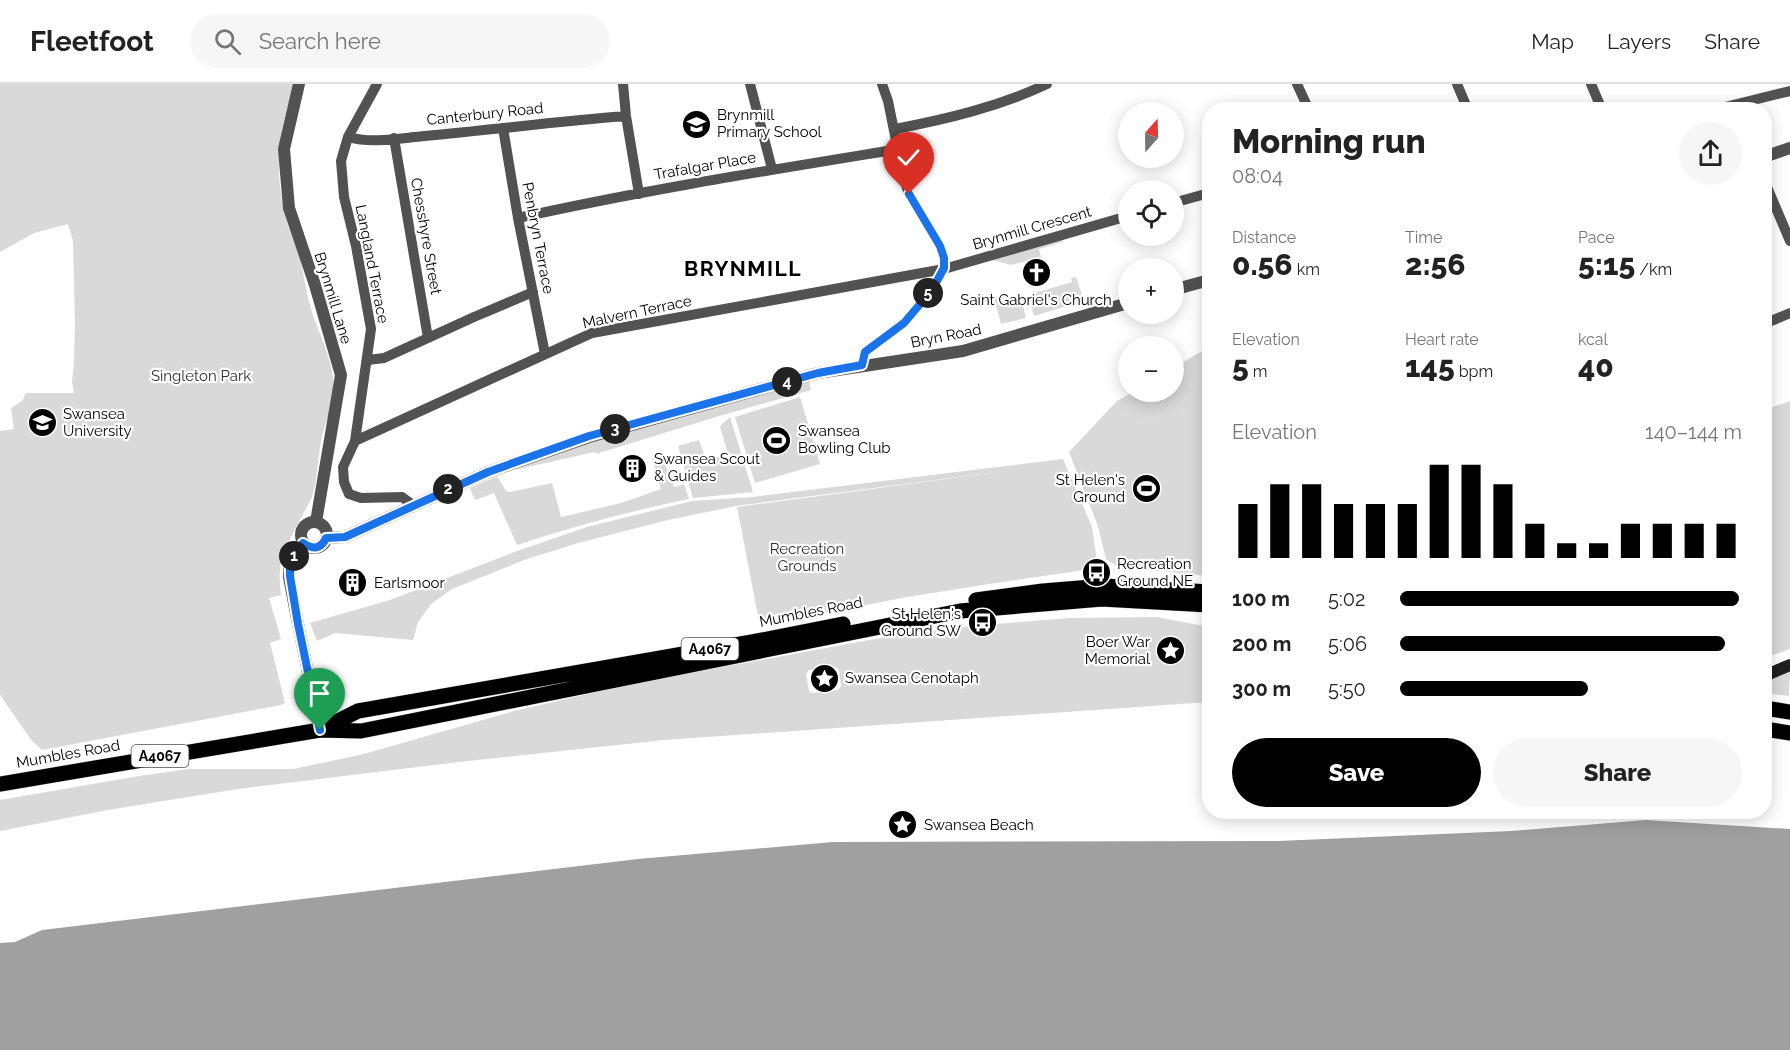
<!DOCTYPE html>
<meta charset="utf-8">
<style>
:root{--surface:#fff;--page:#f6f6f6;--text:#222;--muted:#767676;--line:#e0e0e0;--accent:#000}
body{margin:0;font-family:Raleway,sans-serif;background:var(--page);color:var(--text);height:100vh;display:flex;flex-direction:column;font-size:22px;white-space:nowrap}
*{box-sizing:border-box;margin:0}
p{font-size:20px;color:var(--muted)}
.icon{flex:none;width:33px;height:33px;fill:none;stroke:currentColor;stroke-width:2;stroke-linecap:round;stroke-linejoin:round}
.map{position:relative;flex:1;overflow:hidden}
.details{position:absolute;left:1202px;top:18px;width:570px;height:717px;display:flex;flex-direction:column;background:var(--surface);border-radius:24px;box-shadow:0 3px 15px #0003}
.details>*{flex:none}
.needle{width:39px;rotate:20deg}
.controls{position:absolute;left:1118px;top:18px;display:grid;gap:12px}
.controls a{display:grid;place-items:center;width:66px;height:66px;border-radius:50%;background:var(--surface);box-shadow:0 3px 15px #0003;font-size:30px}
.pin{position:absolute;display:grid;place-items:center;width:51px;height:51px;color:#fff;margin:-62px -26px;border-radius:50% 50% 50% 0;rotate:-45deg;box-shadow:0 0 6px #0007}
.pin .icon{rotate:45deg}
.km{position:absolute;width:30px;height:30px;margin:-15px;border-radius:50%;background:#222;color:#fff;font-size:16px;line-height:30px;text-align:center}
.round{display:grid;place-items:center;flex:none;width:63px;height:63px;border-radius:32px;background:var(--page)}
.head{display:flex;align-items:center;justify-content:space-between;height:102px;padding:0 30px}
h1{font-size:33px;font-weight:800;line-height:45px}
.figures{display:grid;grid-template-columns:repeat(3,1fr);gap:9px;height:102px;padding:6px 30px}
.figures div{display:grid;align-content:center}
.figures b{font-size:30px;font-weight:800}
.figures small{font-size:16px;font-weight:400}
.figures p{font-size:16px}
.chart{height:168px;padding:12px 30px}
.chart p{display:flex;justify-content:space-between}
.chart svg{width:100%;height:108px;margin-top:6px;stroke:var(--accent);stroke-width:6}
.primary-button{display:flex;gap:12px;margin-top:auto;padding:12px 30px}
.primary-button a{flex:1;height:69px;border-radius:36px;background:var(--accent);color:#fff;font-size:24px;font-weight:800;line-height:69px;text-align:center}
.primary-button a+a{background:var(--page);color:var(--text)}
ul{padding:0 30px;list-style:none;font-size:20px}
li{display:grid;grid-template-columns:96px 72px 1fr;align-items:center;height:45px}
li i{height:15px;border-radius:8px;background:var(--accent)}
header{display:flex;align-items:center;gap:36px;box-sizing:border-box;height:84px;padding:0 30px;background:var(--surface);border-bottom:2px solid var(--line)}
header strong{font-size:28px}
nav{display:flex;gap:33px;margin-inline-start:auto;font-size:21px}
.search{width:420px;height:54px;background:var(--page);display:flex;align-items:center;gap:15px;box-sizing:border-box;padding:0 21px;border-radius:33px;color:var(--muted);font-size:22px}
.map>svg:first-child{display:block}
.green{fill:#d9d9d9;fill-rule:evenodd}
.water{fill:#a0a0a0}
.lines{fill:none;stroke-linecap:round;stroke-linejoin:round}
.primary-casing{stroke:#dbdbdb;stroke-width:16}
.minor{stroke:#525252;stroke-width:10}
.tertiary{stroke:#525252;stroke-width:12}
.secondary{stroke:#1f1f1f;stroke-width:12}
.primary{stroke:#000;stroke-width:15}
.route-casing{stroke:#fff;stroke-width:12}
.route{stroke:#1a73e8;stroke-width:8}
.labels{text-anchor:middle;stroke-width:4.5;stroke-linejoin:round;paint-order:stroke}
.shield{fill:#fff;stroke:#4c4c4c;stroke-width:1.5}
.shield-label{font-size:14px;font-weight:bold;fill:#000}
.street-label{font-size:15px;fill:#000;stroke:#fff}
.poi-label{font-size:15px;fill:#000;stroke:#fff;text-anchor:start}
.park-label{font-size:15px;fill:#303030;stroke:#fff}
.district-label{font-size:21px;font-weight:bold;letter-spacing:1.5px;fill:#000;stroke:#fff}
</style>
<header>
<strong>Fleetfoot</strong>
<div class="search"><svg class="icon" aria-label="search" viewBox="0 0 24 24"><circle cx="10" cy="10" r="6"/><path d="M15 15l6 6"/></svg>Search here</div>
<nav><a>Map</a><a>Layers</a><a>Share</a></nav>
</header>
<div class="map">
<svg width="1790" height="966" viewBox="0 0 1790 966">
<rect width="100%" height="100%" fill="#fff"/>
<path class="green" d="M 0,0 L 295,0 C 278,50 273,86 287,138 C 289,147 294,155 297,163 C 303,183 305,205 311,225 C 319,250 333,276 334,303 C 334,320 326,336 322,352 C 318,371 318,391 313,410 C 311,417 306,424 303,430 C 287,461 276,475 281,511 L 269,514 L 281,555 L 270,559 L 285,619 L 281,621 L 42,666 L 32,657 L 0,611 L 0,347 L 14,345 L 11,324 L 22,317 L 26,309 L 74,309 L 72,297 L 74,279 L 75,239 L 73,157 L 68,140 L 34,149 L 0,168 Z
M 1062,153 L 1063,158 L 1039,165 L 1041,173 L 1011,181 L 989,175 Z
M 1076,193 L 1084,217 L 1034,232 L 1028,211 L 1072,198 L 1071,194 Z
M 1004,211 L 1006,218 L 1021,214 L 1026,234 L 1001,240 L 994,214 Z
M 1209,263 L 1209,492 L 1118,483 L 1106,475 L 1098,442 L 1069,368 L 1117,317 L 1133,308 L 1173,308 L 1173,284 Z
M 809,297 L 811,306 L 716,333 L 596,370 L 595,368 L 514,386 L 517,383 L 589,357 Z
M 800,313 L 820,380 L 755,399 L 735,333 Z
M 1790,317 L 1790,565 L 1764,574 L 1764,326 Z
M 730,333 L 753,408 L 693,414 L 678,362 L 699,356 L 706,376 L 728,370 L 720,342 Z
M 662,372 L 674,403 L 684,400 L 689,415 C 630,427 574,442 517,461 L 494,409 L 475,416 L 470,404 L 497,392 L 506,407 L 510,408 L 552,399 L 561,433 L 621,419 L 661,405 L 652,375 Z
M 1063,375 L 1092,443 L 1098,484 L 989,500 L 907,513 L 760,542 L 737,423 L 1019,385 L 736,422 L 668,436 L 578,459 L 524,476 L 452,505 L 431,520 L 418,538 L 413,556 L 335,549 L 317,557 L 310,539 L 390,516 L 520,466 L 587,443 L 692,417 L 752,413 Z
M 1157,533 L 1209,543 L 1209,618 L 664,656 L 450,679 L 238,705 L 108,726 L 0,747 L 0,716 L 139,692 L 189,685 L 293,685 L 364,670 L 514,627 L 631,600 L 875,555 L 971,542 L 1070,534 ZM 836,583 L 839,586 L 841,602 L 838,606 L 812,609 L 809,607 L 806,590 L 809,586 Z
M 1790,587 L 1789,612 L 1764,609 L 1764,598 Z"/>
<path class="water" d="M 1646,736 L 1790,745 L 1790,966 L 0,966 L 0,859 L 15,858 L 42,846 L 638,775 L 833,758 L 1278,757 L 1511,747 Z"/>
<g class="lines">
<defs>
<path id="primary" d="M 976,516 L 1043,507 L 1104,502 L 1209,508
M 1764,624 L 1790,628
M 324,644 L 358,627 L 752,558 L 843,540
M 1764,645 L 1790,649
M 0,700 L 320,646 L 361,647 L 960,527 L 1102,515 L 1209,521"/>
</defs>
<use href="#primary" class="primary-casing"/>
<path class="minor" d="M 377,0 L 348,53 L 341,77 L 344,113 L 356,162 L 371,245 L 355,357 L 343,383 L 344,398 L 349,410 L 361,414 L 402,413 L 413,421
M 623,0 L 626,32 L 639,110
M 750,0 L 772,85
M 1297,0 L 1309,26
M 1457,0 L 1468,26
M 1591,0 L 1602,26
M 1713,26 L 1790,7
M 503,44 L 518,134 L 545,270
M 895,45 C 947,35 998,23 1047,0
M 348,53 C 372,60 401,54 425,52 C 492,46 559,37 626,32
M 394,54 L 428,254
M 1764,96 L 1790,157
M 1173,119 L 1209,109
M 518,134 C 644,106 771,86 899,65
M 1764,240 L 1790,229
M 368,276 L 384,274 L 474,233 L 533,208
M 862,281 L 865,268 L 904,239 L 931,206 L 944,185 L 944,174 L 940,162 L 909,110 L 903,91 L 888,17 L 882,0
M 355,357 L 592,249 L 944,185 L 1128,132"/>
<path class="tertiary" d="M 299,0 L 284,65 L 289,124 L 315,201 L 341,291 L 316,438
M 1764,73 L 1790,64
M 1173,206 L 1209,196
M301 451a13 13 0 1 1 26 0a13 13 0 1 1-26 0Z
M 326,454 L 345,453 L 488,388 L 589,353 L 818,289 L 963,267 L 1128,219
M 304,459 L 290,476 L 289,493 L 298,540 L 320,646"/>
<path class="secondary" d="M 1764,592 L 1790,581"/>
<use href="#primary" class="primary"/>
</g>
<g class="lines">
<defs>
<path id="route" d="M 320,646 L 298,540 L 290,492 L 290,476 L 303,459 C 313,466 321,465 326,454 L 345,453 L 488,388 L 589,352 L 818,289 L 862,281 L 865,268 L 904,239 L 932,206 L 944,184 L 944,174 L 940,162 L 909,110"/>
</defs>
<use href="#route" class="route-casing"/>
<use href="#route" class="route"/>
</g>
<defs>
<symbol id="school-disc" viewBox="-11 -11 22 22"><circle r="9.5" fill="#000" stroke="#fff"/><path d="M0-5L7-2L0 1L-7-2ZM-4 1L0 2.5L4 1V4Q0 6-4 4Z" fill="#fff"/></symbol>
<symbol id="church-disc" viewBox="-11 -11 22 22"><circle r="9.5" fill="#000" stroke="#fff"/><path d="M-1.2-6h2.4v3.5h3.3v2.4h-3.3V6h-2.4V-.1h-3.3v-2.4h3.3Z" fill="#fff"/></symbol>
<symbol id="university-disc" viewBox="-11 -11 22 22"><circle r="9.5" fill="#000" stroke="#fff"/><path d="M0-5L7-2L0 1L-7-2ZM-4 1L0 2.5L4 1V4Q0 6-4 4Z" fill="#fff"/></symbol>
<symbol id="stadium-disc" viewBox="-11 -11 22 22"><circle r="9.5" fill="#000" stroke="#fff"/><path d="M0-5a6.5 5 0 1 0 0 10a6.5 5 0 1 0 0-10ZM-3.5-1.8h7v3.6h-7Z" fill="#fff"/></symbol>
<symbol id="building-disc" viewBox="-11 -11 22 22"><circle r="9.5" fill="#000" stroke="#fff"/><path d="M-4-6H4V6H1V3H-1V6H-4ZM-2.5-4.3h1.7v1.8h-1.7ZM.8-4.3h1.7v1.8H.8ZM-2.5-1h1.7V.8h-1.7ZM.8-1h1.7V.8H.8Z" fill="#fff"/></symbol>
<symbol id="bus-disc" viewBox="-11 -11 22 22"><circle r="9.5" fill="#000" stroke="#fff"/><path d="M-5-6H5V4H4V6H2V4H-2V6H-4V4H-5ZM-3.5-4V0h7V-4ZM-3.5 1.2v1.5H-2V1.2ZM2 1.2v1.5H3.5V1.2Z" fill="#fff"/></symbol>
<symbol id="sight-disc" viewBox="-11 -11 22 22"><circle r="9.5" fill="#000" stroke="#fff"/><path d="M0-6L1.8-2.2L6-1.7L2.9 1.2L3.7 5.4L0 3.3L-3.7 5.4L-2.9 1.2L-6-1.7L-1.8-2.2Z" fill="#fff"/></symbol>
</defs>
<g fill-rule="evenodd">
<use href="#school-disc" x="680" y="24" width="33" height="33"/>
<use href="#church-disc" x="1020" y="172" width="33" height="33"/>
<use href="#university-disc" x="26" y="322" width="33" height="33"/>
<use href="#stadium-disc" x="760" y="340" width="33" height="33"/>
<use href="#building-disc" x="616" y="368" width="33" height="33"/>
<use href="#stadium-disc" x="1130" y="388" width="33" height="33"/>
<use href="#bus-disc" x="1080" y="472" width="33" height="33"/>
<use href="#building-disc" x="336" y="482" width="33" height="33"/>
<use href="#bus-disc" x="966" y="522" width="33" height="33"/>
<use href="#sight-disc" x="1154" y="550" width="33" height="33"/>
<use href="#sight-disc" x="808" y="578" width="33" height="33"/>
<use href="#sight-disc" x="886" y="724" width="33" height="33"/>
</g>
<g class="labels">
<g class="shield">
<rect x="681.5" y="554" width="57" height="22" rx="4.5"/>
<rect x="131.5" y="661" width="57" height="22" rx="4.5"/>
</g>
<g class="shield-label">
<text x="710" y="570">A4067</text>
<text x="160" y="677">A4067</text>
</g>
<g class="street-label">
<text transform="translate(485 30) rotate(-6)" y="5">Canterbury Road</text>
<text transform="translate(705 82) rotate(-10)" y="5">Trafalgar Place</text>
<text transform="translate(1032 144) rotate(-16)" y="5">Brynmill Crescent</text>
<text transform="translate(426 152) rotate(80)" y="5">Chesshyre Street</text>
<text transform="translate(538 154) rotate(79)" y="5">Penbryn Terrace</text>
<text transform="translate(372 180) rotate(79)" y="5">Langland Terrace</text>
<text transform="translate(333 214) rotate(73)" y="5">Brynmill Lane</text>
<text transform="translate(637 228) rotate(-12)" y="5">Malvern Terrace</text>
<text transform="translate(946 252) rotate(-11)" y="5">Bryn Road</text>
<text transform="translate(811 528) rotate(-11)" y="5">Mumbles Road</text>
<text transform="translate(68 670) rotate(-10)" y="5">Mumbles Road</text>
</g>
<g class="poi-label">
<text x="717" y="36">Brynmill<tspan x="717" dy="17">Primary School</tspan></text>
<text x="1036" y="221" text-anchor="middle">Saint Gabriel's Church</text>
<text x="63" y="335">Swansea<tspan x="63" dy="17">University</tspan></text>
<text x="798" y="352">Swansea<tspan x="798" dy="17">Bowling Club</tspan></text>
<text x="654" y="380">Swansea Scout<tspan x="654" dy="17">&amp; Guides</tspan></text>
<text x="1125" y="401" text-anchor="end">St Helen's<tspan x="1125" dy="17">Ground</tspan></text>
<text x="1117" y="485">Recreation<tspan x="1117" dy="17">Ground NE</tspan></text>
<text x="374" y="504">Earlsmoor</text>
<text x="961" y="535" text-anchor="end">St Helen's<tspan x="961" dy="17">Ground SW</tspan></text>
<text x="1150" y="563" text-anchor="end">Boer War<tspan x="1150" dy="17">Memorial</tspan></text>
<text x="845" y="599">Swansea Cenotaph</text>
<text x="924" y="746">Swansea Beach</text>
</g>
<g class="park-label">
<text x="201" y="297">Singleton Park</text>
<text x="807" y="470">Recreation<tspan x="807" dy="17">Grounds</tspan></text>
</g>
<g class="district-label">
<text x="743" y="192">BRYNMILL</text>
</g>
</g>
</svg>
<div class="controls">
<a><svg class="needle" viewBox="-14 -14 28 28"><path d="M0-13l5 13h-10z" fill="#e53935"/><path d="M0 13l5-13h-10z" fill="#767676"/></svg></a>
<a><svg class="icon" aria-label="locate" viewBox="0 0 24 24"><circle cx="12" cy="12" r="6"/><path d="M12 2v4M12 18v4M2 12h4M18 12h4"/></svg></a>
<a>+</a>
<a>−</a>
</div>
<div class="pin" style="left:320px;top:646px;background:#1e9e55"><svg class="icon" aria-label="arrive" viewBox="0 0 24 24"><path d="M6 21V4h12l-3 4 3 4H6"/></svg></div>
<div class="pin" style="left:909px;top:110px;background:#d93025"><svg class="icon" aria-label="check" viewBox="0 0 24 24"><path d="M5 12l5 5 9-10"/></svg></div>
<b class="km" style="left:294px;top:472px">1</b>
<b class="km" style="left:448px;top:405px">2</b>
<b class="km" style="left:615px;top:345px">3</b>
<b class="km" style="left:787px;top:298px">4</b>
<b class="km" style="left:928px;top:209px">5</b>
<section class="details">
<div class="head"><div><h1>Morning run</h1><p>08:04</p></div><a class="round"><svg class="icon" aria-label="share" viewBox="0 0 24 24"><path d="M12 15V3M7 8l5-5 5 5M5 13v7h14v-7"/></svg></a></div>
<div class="figures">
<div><p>Distance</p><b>0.56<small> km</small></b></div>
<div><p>Time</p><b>2:56</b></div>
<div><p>Pace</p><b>5:15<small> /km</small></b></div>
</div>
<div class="figures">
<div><p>Elevation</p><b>5<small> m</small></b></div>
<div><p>Heart rate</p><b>145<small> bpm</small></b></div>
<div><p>kcal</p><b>40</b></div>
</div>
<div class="chart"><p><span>Elevation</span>140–144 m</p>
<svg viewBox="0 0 160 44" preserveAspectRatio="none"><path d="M5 44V22M15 44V14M25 44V14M35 44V22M45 44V22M55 44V22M65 44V6M75 44V6M85 44V14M95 44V30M105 44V38M115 44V38M125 44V30M135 44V30M145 44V30M155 44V30"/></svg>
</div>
<ul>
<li><b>100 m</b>5:02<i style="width:99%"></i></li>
<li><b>200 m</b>5:06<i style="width:95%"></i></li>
<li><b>300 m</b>5:50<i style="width:55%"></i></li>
</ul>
<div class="primary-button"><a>Save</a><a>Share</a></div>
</section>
</div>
